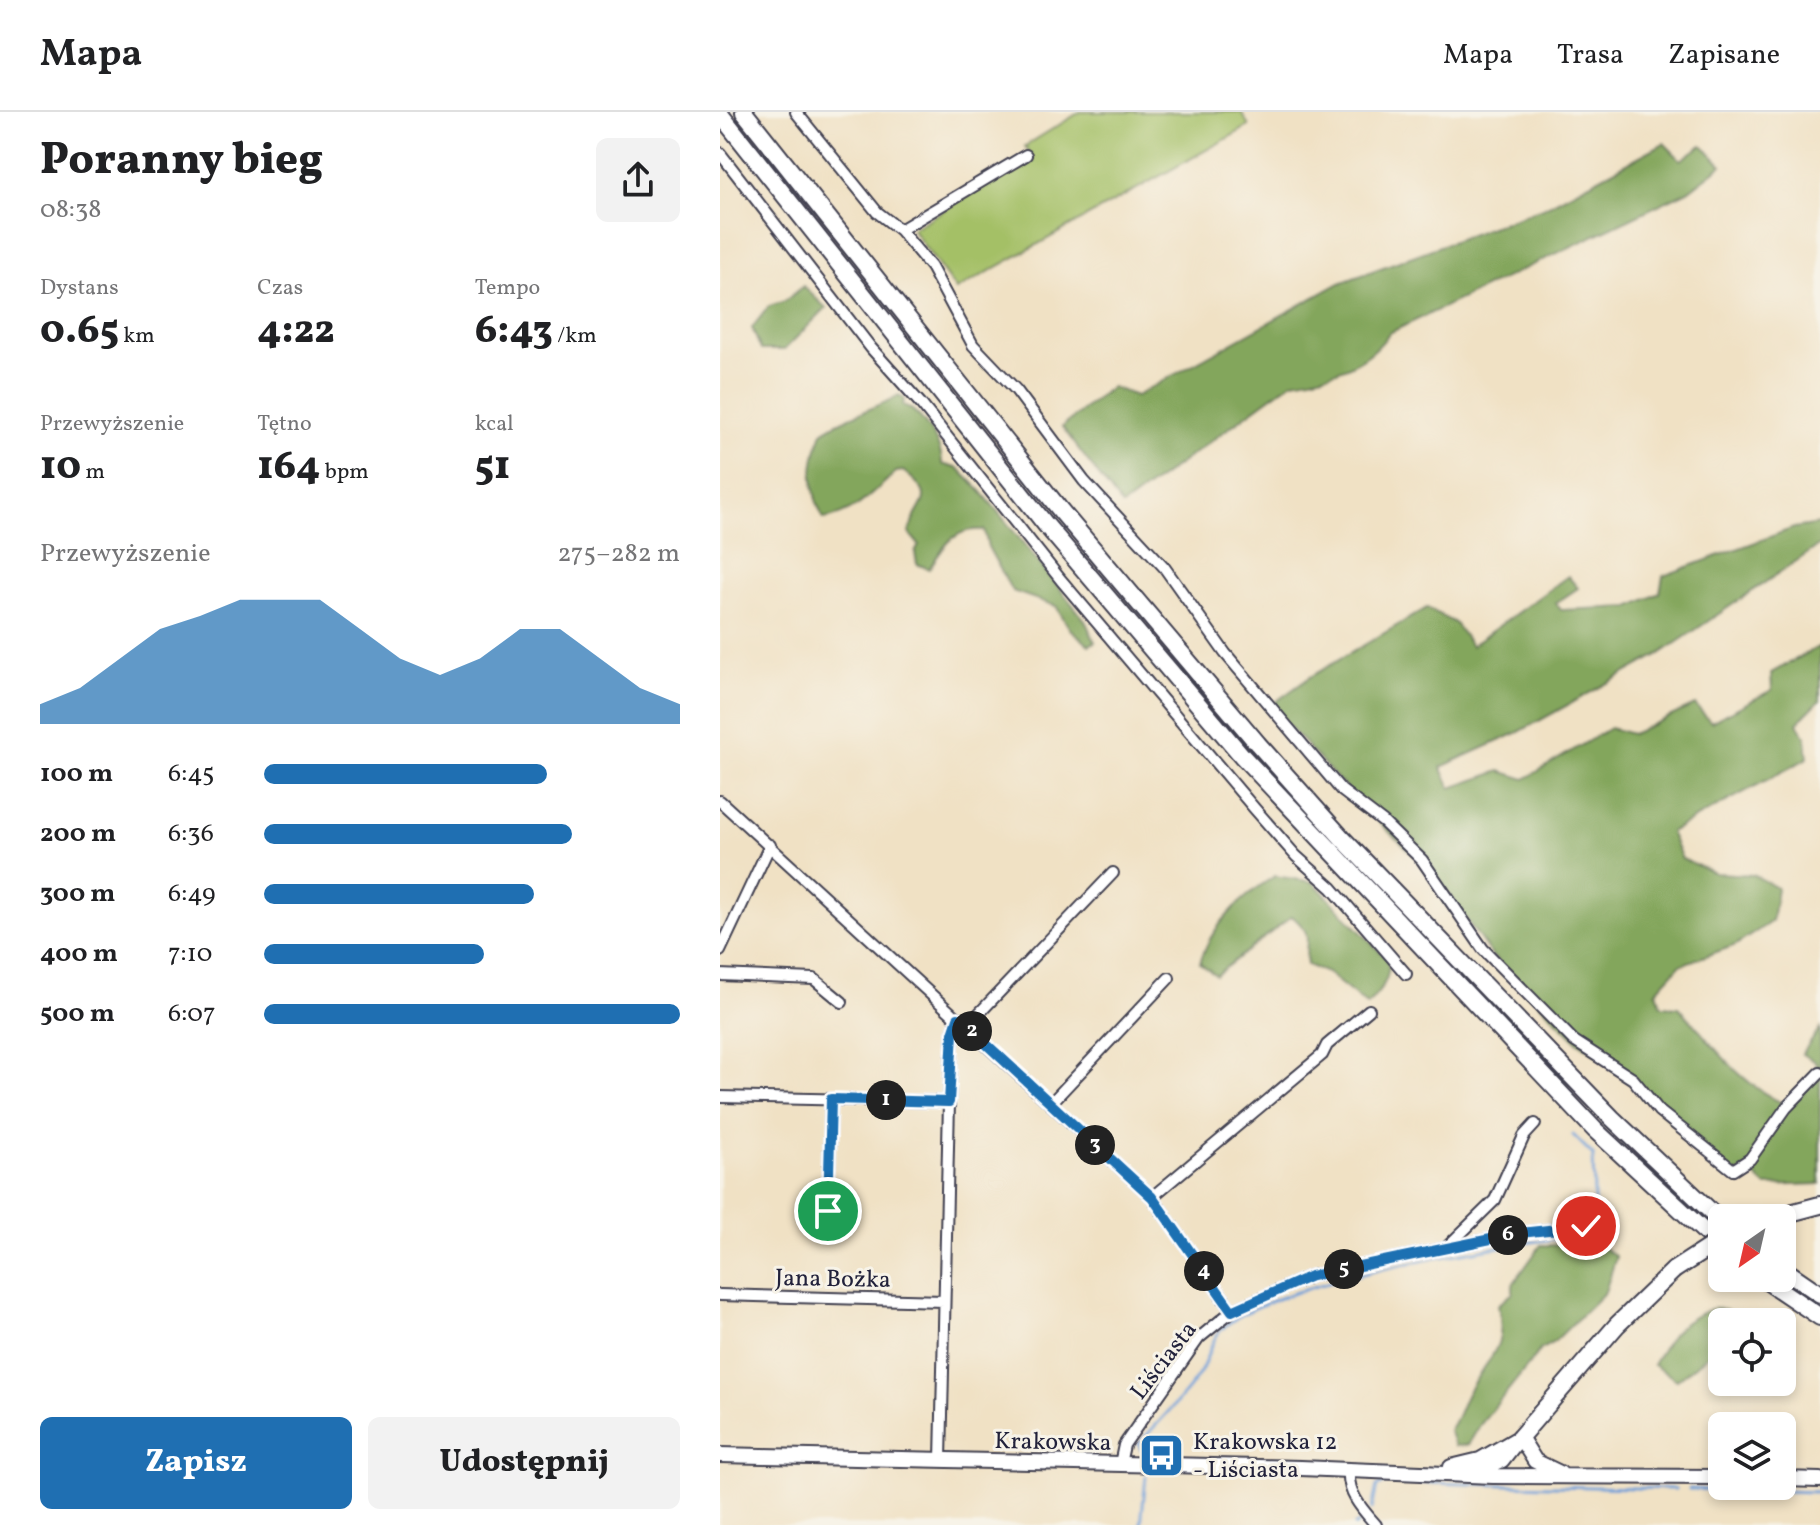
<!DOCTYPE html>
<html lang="pl">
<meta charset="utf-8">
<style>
:root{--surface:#fff;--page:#f2f2f2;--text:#202124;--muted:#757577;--line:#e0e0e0;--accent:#1f6fb2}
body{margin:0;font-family:Vollkorn,serif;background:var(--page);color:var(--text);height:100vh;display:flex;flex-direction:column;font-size:30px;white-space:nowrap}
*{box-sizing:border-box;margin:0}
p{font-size:26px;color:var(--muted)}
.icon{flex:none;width:44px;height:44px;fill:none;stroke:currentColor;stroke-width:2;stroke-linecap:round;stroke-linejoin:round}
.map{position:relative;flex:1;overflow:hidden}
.sheet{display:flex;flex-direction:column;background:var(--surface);width:720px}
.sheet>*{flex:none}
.needle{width:52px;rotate:214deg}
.buttons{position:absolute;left:988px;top:1092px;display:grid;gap:16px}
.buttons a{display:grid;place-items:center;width:88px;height:88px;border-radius:12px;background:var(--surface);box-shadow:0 4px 12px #0003;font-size:40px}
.pin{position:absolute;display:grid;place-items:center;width:68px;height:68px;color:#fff;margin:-34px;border:4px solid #fff;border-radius:50%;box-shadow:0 2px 8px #0007}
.km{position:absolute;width:40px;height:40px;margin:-20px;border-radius:50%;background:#222;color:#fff;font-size:22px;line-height:40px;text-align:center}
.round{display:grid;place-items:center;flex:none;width:84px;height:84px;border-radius:12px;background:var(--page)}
.overview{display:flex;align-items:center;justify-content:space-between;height:136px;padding:0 40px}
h1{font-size:44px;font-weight:800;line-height:60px}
.stats{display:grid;grid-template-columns:repeat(3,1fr);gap:12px;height:136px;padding:8px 40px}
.stats div{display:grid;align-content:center}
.stats b{font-size:40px;font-weight:800}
.stats small{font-size:22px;font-weight:400}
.stats p{font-size:22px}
.chart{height:224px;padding:16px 40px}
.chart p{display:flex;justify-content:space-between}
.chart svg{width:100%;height:144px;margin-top:8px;fill:var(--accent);opacity:.7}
.cta{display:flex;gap:16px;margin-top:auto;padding:16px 40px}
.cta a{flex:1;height:92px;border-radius:12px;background:var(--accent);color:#fff;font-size:32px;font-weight:800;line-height:92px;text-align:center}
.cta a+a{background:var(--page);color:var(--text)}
ul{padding:0 40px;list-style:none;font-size:26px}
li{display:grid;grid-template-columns:128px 96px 1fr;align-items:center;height:60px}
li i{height:20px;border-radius:10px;background:var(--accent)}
header{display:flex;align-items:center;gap:48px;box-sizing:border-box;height:112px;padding:0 40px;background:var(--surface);border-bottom:2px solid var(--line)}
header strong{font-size:38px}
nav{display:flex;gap:44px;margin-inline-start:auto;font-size:28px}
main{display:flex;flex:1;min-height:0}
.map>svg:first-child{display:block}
.green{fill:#a4c066;stroke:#637150;stroke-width:2}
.forest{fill:#83a65b;stroke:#52644b;stroke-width:2}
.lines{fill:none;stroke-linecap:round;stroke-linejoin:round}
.stream{stroke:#6e9fd8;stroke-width:3}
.minor-casing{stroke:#413f50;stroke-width:14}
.secondary-casing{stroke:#413f50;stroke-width:18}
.primary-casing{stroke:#413f50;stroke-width:20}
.minor{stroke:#fff;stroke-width:10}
.secondary{stroke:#fff;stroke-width:14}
.primary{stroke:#fff;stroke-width:16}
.primary-bridge-casing{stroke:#413f50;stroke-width:20;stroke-linecap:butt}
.primary-bridge{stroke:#fff;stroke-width:16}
.route-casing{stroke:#fff;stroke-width:16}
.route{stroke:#1f6fb2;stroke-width:10}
.labels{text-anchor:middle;stroke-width:6;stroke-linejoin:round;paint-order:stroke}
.street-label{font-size:24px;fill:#22223b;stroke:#f7f3e8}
.poi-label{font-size:24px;fill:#22223b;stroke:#f7f3e8;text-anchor:start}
</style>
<header>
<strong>Mapa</strong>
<nav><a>Mapa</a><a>Trasa</a><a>Zapisane</a></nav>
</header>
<main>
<section class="sheet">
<div class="overview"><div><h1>Poranny bieg</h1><p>08:38</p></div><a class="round"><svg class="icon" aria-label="share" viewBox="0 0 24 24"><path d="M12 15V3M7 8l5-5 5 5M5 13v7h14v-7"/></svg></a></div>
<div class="stats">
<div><p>Dystans</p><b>0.65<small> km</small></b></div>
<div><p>Czas</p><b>4:22</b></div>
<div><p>Tempo</p><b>6:43<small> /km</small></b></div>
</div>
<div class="stats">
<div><p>Przewyższenie</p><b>10<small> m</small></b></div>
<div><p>Tętno</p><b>164<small> bpm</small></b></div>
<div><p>kcal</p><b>51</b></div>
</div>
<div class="chart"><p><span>Przewyższenie</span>275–282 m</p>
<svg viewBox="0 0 160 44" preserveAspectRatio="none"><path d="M0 44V38L10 33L20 24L30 15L40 11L50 6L60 6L70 6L80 15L90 24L100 29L110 24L120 15L130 15L140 24L150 33L160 38V44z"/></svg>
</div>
<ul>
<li><b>100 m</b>6:45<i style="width:68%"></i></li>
<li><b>200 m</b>6:36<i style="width:74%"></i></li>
<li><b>300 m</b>6:49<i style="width:65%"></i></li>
<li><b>400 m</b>7:10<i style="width:53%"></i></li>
<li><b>500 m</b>6:07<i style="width:100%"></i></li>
</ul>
<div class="cta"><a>Zapisz</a><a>Udostępnij</a></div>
</section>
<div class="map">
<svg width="1100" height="1413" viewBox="0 0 1100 1413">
<rect width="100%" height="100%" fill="#f7f3e8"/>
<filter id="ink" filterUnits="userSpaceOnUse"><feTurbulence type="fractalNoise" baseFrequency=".0125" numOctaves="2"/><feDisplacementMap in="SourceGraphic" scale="16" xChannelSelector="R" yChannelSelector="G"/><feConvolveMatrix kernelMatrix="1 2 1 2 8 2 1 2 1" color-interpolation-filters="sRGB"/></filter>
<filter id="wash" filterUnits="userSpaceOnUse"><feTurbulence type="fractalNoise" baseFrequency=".006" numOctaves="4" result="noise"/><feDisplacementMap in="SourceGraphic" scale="32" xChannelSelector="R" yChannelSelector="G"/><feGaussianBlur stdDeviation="1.8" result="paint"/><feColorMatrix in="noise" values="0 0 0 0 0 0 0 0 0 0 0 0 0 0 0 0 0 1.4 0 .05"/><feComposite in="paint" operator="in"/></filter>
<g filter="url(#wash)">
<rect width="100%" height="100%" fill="#f0e1c4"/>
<path class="green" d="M 360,0 L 521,0 L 529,14 L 236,178 L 192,117 L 304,50 L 314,49 L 305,34 Z"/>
<path class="forest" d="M 944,31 L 961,48 L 982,33 L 1002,53 L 968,79 L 669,221 C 648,253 610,264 573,269 L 402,394 L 342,315 L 391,275 L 416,284 L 620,171 L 825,95 Z
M 83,174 L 106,196 L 64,238 L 41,238 L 32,216 L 49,194 L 65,189 Z
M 179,283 L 184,287 L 183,293 C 201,299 223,334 222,352 L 239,357 L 261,379 L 365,508 L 375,530 L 369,533 L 350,517 L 336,494 L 292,479 L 268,435 L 264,418 C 234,415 224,434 209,457 L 197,452 L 195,441 L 199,433 L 189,421 C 196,388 222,389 183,359 L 176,360 C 153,381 136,401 104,407 C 88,378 91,350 102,320 C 126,303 154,298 179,283 Z
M 1100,412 L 1100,433 L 940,542 L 799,620 L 721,655 L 731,676 L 780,659 L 805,667 L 890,616 L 912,622 L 975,593 L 991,610 L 1052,578 L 1051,561 L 1100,534 L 1100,588 L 1077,611 L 1086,626 L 1088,646 L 950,720 L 962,747 L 995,761 L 1034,763 L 1057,776 L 1052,809 L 1016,833 L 960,853 L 936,879 L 942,894 L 959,895 C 992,931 1020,974 1067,993 L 1099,962 L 1095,950 L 1082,942 L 1100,917 L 1100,1072 L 1046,1074 L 1026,1056 L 1021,1060 L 1011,1061 L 947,1006 L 916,970 L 857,929 L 773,845 L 712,760 L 646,698 L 550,594 L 590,565 L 707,496 L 735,511 L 751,534 L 848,464 L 858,476 L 836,491 L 841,498 L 910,495 L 940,481 L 943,464 L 1074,416 Z
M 555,764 L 593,770 L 667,847 C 673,865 659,881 647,893 L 607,861 L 587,853 C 583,826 596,825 572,804 L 496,863 L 480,851 C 490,814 524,783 555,764 Z
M 821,1133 L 881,1134 L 896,1145 L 885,1180 L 834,1230 L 821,1237 L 760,1313 L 748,1333 L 735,1334 L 729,1318 C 739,1305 741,1291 749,1278 C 769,1245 788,1236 778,1193 L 793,1181 L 793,1172 Z
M 997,1196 L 1049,1210 L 1002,1210 L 1002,1248 L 991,1241 L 957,1268 L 933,1253 C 949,1223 962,1205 997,1196 Z"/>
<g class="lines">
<path class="stream" d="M 421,1338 L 419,1332 C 438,1309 463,1287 479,1262 C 487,1250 490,1230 500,1219 C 543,1169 806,1127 875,1123 L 873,1043 L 853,1023
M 969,1377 L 1001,1378
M 1010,1378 L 1100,1380
M 652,1397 L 657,1374 L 668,1370 L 956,1377
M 421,1413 L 426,1364
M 635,1413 L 639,1411"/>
</g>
</g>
<g filter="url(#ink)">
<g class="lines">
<defs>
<path id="minor" d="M 76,0 L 157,100 L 180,118 L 306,43
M 0,41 L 151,236 L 201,292 L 341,468 L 534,696 L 576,744 L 612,776 L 686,862
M 180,118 L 211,155 L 253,233 L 296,278 L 364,369 L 444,455 L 505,541 L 621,678 L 663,710 L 702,748 L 763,837 L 854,929 L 913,967 L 939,999 L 1013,1058 L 1030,1047 L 1066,996 L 1100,961
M 0,689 L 432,1085 L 512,1199
M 0,839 L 50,733
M 0,863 L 94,867 L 122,890
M 247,914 L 393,761
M 0,985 L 229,990
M 331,991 L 449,866
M 432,1085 L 602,943 L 607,933 L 649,898
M 108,1099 L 111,987
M 728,1134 L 775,1088 L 804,1024 L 815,1012
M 0,1183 L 224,1189
M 221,1348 L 229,990 L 233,921 L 238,906
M 400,1352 L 404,1333 L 479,1226 L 512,1199 L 591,1164 L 800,1121 L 866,1114
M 629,1358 C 627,1381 641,1396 656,1413"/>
<path id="secondary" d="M 800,1325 L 815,1349 L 840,1361
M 0,1343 L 581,1356 L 773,1364 L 1002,1365
M 731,1355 L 760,1348 L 800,1325
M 755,1360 L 782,1348 L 800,1325
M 1062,1367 L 1100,1368"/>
<path id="primary" d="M 24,0 L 341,399 L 538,632 L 622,726 L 892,1006 L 1002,1110
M 0,2 L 326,413 L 523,645 L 875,1018 L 1002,1136
M 1051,1106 L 1100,1093
M 1062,1156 L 1100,1182
M 1042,1166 L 1100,1205
M 800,1325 L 897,1213 L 954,1158"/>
</defs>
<use href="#minor" class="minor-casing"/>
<use href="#secondary" class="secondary-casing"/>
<use href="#primary" class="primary-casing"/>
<use href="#minor" class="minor"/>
<use href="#secondary" class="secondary"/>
<use href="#primary" class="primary"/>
<defs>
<path id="primary-bridge" d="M 954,1158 L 1002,1127"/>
</defs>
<use href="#primary-bridge" class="primary-bridge-casing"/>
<use href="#primary-bridge" class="primary-bridge"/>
</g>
</g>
<g class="lines" filter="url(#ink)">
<defs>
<path id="route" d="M 108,1099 L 111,987 L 229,990 L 233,921 L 238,906 L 432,1085 L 512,1199 L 591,1164 L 800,1121 L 866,1114"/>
</defs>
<use href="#route" class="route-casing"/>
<use href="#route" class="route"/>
</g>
<defs>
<symbol id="bus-square" viewBox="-11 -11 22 22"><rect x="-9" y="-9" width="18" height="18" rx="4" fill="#1f6fb2" stroke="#f7f3e8"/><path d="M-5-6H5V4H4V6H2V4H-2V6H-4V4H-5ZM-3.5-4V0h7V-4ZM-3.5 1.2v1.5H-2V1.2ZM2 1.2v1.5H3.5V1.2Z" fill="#fff"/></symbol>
</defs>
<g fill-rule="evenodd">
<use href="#bus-square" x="416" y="1318" width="51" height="51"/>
</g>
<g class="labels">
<g class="street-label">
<text transform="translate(113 1166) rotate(1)" y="8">Jana Bożka</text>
<text transform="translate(443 1248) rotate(-52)" y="8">Liściasta</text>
<text transform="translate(333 1329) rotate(1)" y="8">Krakowska</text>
</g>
<g class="poi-label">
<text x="473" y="1337">Krakowska 12<tspan x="473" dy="28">- Liściasta</tspan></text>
</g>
</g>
</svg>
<div class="buttons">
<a><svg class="needle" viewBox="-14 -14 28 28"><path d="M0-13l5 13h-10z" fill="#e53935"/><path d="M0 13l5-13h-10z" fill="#757577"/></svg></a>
<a><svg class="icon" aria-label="locate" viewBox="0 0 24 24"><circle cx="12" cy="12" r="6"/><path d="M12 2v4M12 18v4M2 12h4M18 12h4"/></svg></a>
<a><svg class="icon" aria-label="layers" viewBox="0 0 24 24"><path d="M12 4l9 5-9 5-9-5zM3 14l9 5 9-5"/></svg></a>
</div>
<div class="pin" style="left:108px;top:1099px;background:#1e9e55"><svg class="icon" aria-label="arrive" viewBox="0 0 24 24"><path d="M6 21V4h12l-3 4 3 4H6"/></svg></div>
<div class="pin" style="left:866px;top:1114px;background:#d93025"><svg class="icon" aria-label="check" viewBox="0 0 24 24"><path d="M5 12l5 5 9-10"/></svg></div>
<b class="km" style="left:166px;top:988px">1</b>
<b class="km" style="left:252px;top:919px">2</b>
<b class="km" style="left:375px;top:1033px">3</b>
<b class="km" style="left:484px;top:1159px">4</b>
<b class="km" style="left:624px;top:1157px">5</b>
<b class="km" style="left:788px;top:1123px">6</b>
</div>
</main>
